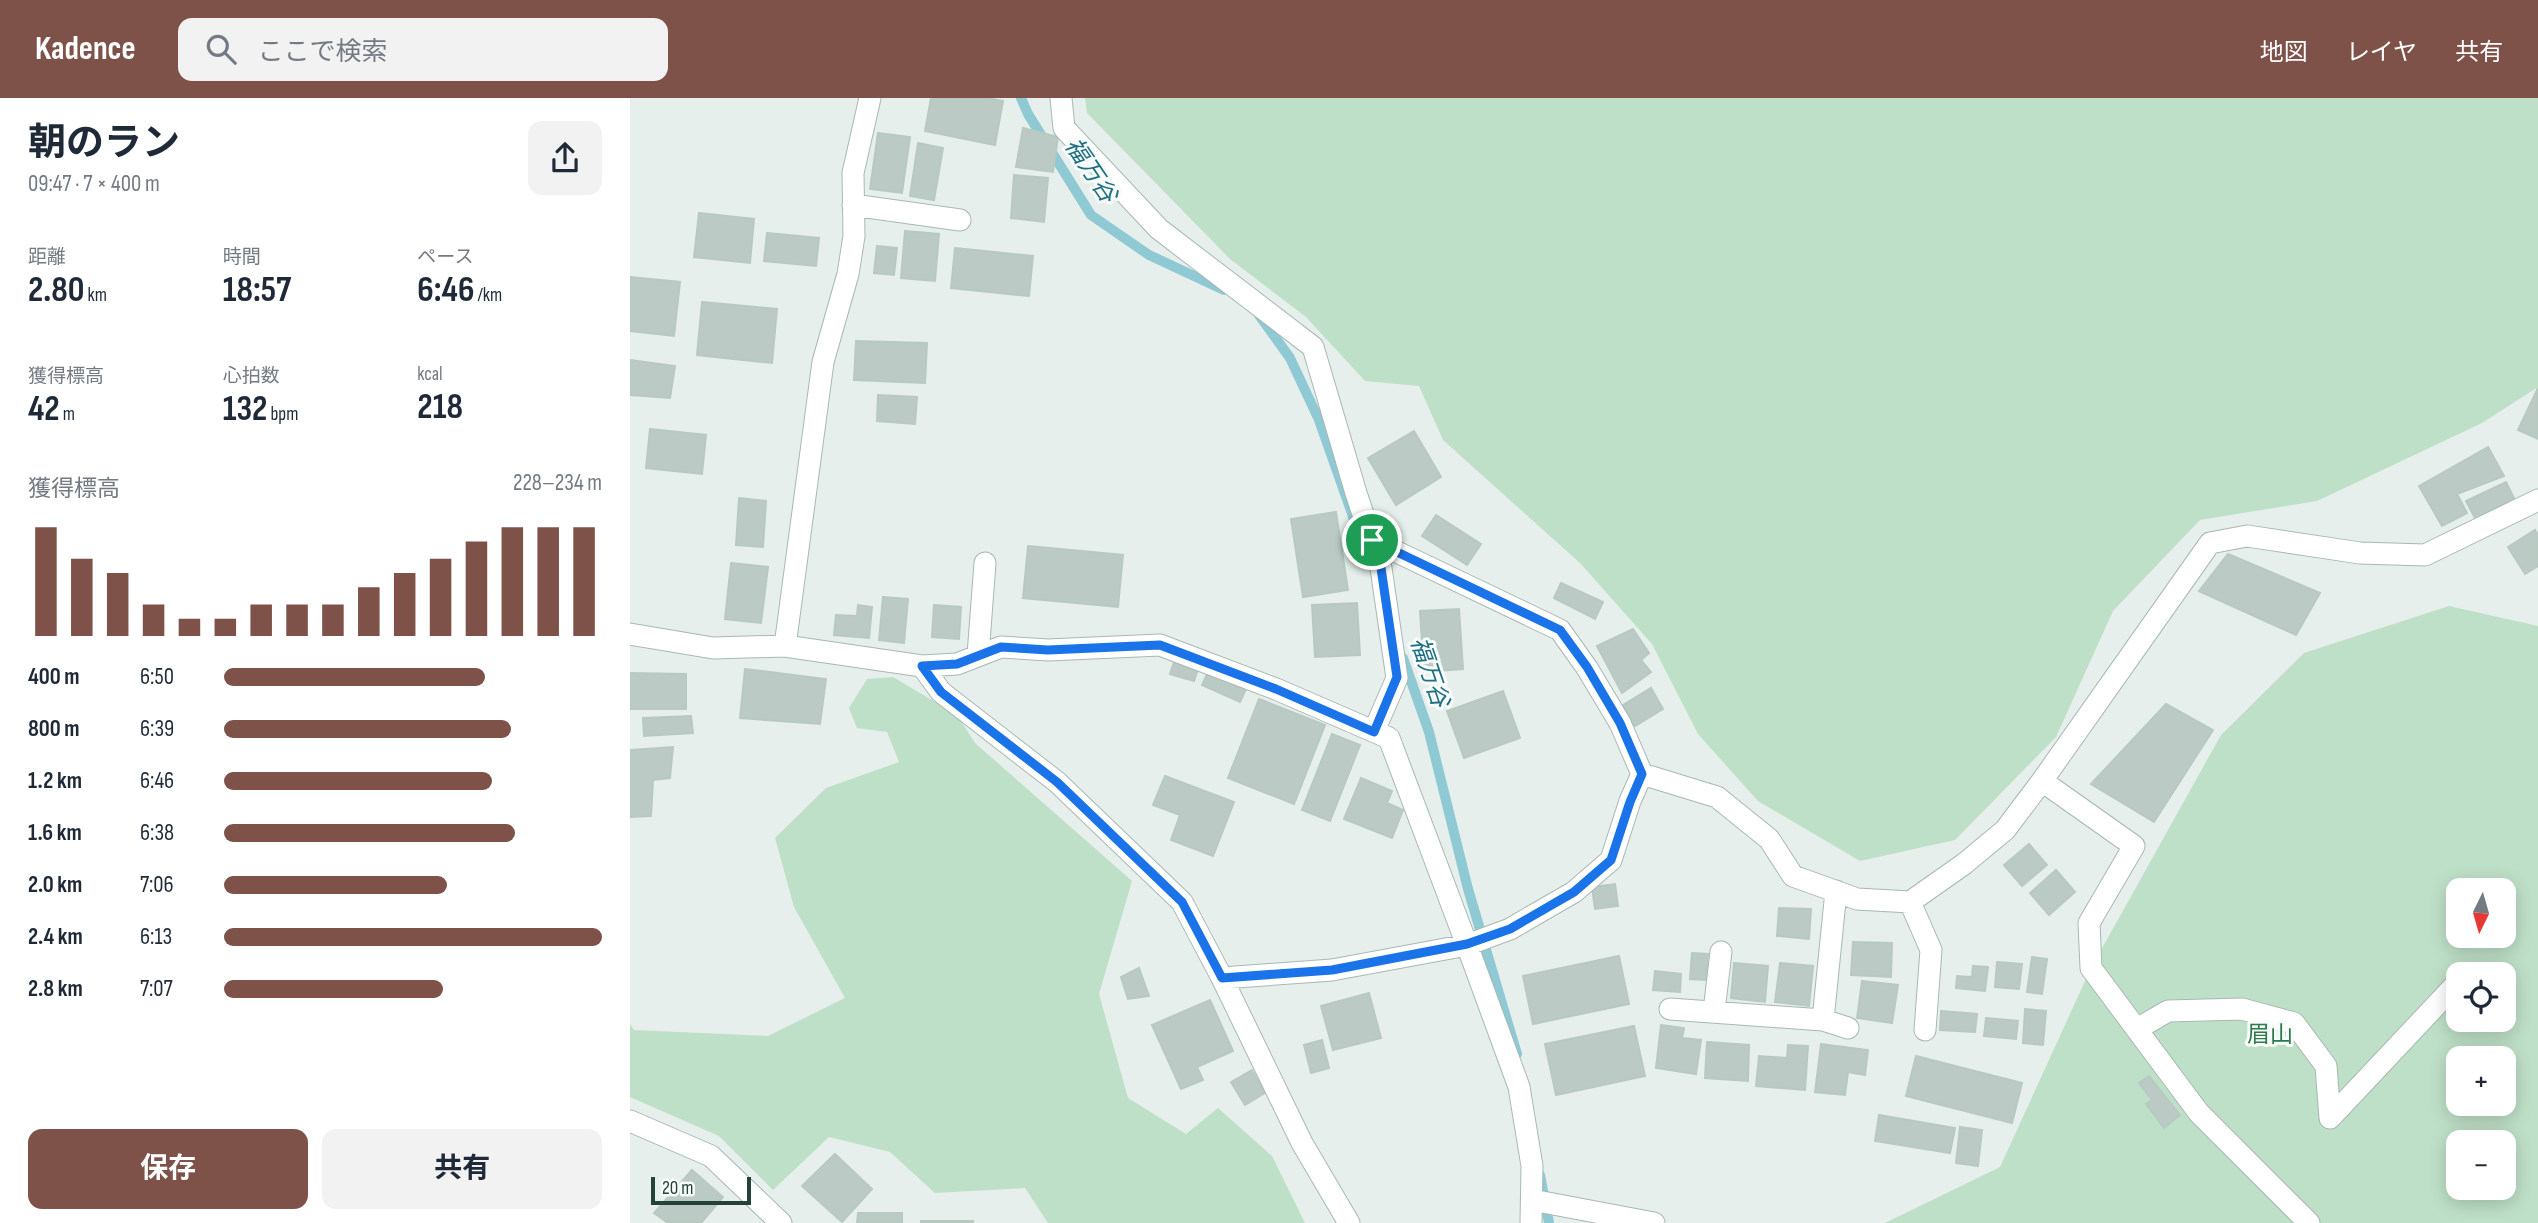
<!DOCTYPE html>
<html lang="ja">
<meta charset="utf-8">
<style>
:root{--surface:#fff;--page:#f2f2f3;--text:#1f2937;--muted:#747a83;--accent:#7f5249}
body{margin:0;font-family:"Sofia Sans Condensed","Noto Sans JP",sans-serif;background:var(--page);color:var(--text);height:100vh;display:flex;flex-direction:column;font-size:26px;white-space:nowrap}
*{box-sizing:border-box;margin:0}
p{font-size:23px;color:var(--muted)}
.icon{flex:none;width:38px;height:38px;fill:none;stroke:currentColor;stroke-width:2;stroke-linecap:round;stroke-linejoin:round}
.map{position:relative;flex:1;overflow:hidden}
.sheet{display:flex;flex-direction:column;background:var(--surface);width:630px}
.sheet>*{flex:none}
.needle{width:46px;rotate:185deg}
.buttons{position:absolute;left:1816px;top:780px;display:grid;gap:14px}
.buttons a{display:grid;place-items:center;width:70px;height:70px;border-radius:14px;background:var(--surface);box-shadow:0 4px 18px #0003;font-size:35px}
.scale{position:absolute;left:21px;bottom:18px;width:100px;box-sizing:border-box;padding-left:7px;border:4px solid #24423a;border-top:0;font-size:19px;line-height:24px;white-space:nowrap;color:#24423a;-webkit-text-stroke:5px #f7fbf9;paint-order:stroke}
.pin{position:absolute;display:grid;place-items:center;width:60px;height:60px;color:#fff;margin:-30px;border:4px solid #fff;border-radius:50%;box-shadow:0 2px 7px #0007}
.round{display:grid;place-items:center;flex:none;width:74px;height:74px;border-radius:14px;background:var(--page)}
.headline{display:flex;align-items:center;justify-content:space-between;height:119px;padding:0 28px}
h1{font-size:38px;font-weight:700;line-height:52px}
.figures{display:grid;grid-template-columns:repeat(3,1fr);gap:10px;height:119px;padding:7px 28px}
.figures div{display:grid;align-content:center}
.figures b{font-size:35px;font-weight:700}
.figures small{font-size:19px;font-weight:400}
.figures p{font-size:19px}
.chart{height:196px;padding:14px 28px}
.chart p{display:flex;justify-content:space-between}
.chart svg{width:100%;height:126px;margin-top:7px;stroke:var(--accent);stroke-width:6}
.button{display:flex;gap:14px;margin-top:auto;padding:14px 28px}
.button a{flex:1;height:80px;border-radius:14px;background:var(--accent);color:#fff;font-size:28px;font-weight:700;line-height:80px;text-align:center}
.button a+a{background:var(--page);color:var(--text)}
ul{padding:0 28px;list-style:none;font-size:23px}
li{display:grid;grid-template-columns:112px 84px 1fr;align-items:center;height:52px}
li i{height:18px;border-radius:9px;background:var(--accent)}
header{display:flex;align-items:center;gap:42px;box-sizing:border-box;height:98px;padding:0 35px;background:var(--accent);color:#fff}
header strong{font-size:33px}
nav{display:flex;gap:38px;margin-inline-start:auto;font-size:24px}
.search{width:490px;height:63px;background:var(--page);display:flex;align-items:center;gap:18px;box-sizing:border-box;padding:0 24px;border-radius:14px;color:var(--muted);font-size:26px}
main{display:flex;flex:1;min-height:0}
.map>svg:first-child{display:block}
.green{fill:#bfe0c8;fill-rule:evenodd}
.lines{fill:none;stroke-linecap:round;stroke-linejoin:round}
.stream{stroke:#8ec9d4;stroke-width:10}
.building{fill:#bbcac4;stroke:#b8c9c2;stroke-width:2}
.minor-casing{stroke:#a8b8b2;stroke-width:23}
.minor{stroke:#fff;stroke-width:21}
.route-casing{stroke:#fff;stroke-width:14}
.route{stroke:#1a73e8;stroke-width:9}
.labels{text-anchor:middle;stroke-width:6;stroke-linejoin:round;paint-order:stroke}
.park-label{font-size:23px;fill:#2d7a4b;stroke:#f7fbf9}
.water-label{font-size:24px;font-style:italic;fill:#1c6f80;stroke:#f7fbf9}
</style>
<header>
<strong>Kadence</strong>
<div class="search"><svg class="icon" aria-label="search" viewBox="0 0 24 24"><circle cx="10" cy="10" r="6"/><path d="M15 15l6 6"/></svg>ここで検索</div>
<nav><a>地図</a><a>レイヤ</a><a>共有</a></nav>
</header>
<main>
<section class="sheet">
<div class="headline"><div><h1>朝のラン</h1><p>09:47 · 7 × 400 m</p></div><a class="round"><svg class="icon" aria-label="share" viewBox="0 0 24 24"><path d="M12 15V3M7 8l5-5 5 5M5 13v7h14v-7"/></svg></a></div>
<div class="figures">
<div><p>距離</p><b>2.80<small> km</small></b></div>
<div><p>時間</p><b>18:57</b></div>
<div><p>ペース</p><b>6:46<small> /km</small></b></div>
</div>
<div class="figures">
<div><p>獲得標高</p><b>42<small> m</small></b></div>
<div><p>心拍数</p><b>132<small> bpm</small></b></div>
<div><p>kcal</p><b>218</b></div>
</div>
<div class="chart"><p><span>獲得標高</span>228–234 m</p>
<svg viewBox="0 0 160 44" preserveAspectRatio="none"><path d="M5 44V6M15 44V17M25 44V22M35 44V33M45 44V38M55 44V38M65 44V33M75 44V33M85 44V33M95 44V27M105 44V22M115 44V17M125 44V11M135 44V6M145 44V6M155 44V6"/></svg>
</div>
<ul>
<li><b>400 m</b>6:50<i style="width:69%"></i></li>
<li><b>800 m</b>6:39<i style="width:76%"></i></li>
<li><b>1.2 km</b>6:46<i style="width:71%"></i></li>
<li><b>1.6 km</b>6:38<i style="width:77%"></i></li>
<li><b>2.0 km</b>7:06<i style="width:59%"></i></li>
<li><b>2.4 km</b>6:13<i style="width:100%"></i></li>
<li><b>2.8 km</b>7:07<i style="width:58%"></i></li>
</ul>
<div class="button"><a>保存</a><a>共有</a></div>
</section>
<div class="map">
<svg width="1908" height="1125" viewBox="0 0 1908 1125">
<rect width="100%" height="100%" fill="#e6efeb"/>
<path class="green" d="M 455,0 L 1908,0 L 1908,289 L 1852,325 L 1687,403 L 1570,422 L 1483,513 L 1426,639 L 1325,742 L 1230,763 L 1128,703 L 1068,636 L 1022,546 L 951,466 L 813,342 L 789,288 L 735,283 L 676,219 L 600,161 L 457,15 Z
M 1819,508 L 1908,528 L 1908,1125 L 1255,1125 L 1370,1069 L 1461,870 L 1591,637 L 1674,555 ZM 1829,793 L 1874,793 L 1874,838 L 1829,838 ZM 1829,877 L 1874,877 L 1874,922 L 1829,922 ZM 1829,961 L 1874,961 L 1874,1006 L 1829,1006 ZM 1829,1045 L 1874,1045 L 1874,1090 L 1829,1090 Z
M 263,579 L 327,617 L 345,645 L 502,783 L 469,896 L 498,1000 L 556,1036 L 588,1010 L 642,1058 L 675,1125 L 418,1125 L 395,1090 L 305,1095 L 260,1054 L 199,1039 L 143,1092 L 89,1038 L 0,999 L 0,926 L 4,932 L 138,938 L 215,900 L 164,809 L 145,740 L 196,690 L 269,664 L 257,634 L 227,630 L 219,610 L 237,581 Z"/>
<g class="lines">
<path class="stream" d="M 391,0 L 398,16 L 461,117 L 519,157 L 594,192
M 629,217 L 660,260 L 689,322 L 725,424
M 773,560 L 799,634 L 838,791 L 887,956
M 910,1077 L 919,1125"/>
</g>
<path class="building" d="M 301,0 L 358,0 L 373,3 L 365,47 L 295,33 Z
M 393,30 L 428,39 L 423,74 L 386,69 Z
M 248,35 L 280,39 L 272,95 L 240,91 Z
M 288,45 L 313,50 L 304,102 L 280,98 Z
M 384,77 L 418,80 L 414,124 L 381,120 Z
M 69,115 L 124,121 L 120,165 L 64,159 Z
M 275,133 L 309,136 L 305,183 L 271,180 Z
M 137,135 L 189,140 L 186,168 L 134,163 Z
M 247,148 L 267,150 L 264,177 L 244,175 Z
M 325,150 L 403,158 L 399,198 L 321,190 Z
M 0,179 L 50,184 L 44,238 L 0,233 Z
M 72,204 L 147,211 L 142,265 L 67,257 Z
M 226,243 L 297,245 L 295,285 L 224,282 Z
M 0,262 L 45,268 L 40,300 L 0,297 Z
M 1908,290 L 1908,341 L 1888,332 Z
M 248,297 L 287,299 L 285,326 L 247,323 Z
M 20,331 L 76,337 L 72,376 L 16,370 Z
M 784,333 L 811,379 L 766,407 L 738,360 Z
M 1858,349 L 1874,378 L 1827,396 L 1837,415 L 1812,428 L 1789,388 Z
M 1876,384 L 1886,404 L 1847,424 L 1836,403 Z
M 109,400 L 136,403 L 133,449 L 106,447 Z
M 706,414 L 718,492 L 673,499 L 661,421 Z
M 806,417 L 851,446 L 837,467 L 792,438 Z
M 1905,432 L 1908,437 L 1908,468 L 1895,476 L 1878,449 Z
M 398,448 L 493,457 L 488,509 L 393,500 Z
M 1598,456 L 1690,495 L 1666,537 L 1569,493 Z
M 101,465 L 138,469 L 131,525 L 95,521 Z
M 931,485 L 973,504 L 965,521 L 924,500 Z
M 253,499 L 278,501 L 274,545 L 249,542 Z
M 727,505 L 730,557 L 685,559 L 682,507 Z
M 228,507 L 242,509 L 239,540 L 204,537 L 206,517 L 227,518 Z
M 304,507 L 331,509 L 329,541 L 302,539 Z
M 829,511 L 833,571 L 794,574 L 790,513 Z
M 1003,531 L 1019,555 L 1011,562 L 1021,574 L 992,595 L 967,548 Z
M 545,561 L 569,568 L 564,583 L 540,576 Z
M 115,571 L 196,581 L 190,626 L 110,620 Z
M 579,572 L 617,589 L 610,604 L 572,587 Z
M 0,575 L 56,576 L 56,611 L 0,611 Z
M 1021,590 L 1033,611 L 1005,628 L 993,607 Z
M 873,593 L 890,640 L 834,660 L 817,613 Z
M 629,601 L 695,627 L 664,706 L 598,680 Z
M 1536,606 L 1583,632 L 1524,724 L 1461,686 Z
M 61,618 L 63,635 L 14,638 L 13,620 Z
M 702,636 L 730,647 L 700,723 L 672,712 Z
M 43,649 L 40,680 L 23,682 L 21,718 L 0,719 L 0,652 Z
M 535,678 L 604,704 L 583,758 L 541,742 L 550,717 L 523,707 Z
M 731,680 L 762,693 L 757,705 L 773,712 L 762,740 L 714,721 Z
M 1399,746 L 1417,767 L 1392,788 L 1374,767 Z
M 1426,772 L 1445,794 L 1419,817 L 1400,795 Z
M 985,786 L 988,808 L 965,811 L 962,789 Z
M 1149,810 L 1181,811 L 1179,841 L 1147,838 Z
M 1223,844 L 1262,845 L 1261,879 L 1221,877 Z
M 1062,855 L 1078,856 L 1076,882 L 1060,881 Z
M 989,858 L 999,906 L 903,926 L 893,878 Z
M 1402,859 L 1417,861 L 1412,896 L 1397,894 Z
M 1367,864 L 1392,866 L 1389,891 L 1365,889 Z
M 1104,865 L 1138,868 L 1135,904 L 1101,900 Z
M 1150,865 L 1183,868 L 1179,908 L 1145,904 Z
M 1343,868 L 1358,869 L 1355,893 L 1326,890 L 1327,878 L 1342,879 Z
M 509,870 L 519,898 L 498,901 L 491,879 Z
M 1025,873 L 1051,876 L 1050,894 L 1023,892 Z
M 1232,883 L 1268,887 L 1262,925 L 1227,920 Z
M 739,895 L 751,940 L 703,952 L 691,908 Z
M 580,902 L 603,953 L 567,969 L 573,982 L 551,991 L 522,927 Z
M 1395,911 L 1416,913 L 1413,947 L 1393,945 Z
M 1311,913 L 1347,916 L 1345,934 L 1310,932 Z
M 1356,920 L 1388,923 L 1386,941 L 1354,938 Z
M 1031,927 L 1054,930 L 1052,940 L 1071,942 L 1066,976 L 1026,970 Z
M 1004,928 L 1015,978 L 926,997 L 915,946 Z
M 692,942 L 699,970 L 681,975 L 674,947 Z
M 1077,944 L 1119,947 L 1118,983 L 1075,980 Z
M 1191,946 L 1238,952 L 1235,977 L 1218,974 L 1215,997 L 1185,994 Z
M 1158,947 L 1178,948 L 1175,992 L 1126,988 L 1129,958 L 1157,960 Z
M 1286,958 L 1392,985 L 1382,1025 L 1276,998 Z
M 622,972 L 635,995 L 615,1007 L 601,984 Z
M 1519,978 L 1550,1017 L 1534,1030 L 1516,1006 L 1522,1002 L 1509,985 Z
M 1249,1017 L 1325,1030 L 1320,1055 L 1245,1043 Z
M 1330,1029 L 1352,1032 L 1348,1068 L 1326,1065 Z
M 205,1056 L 242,1091 L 212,1124 L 172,1088 Z
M 62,1072 L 93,1099 L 71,1125 L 38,1125 L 24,1115 Z
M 228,1115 L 272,1115 L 272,1125 L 227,1125 Z
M 291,1123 L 343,1123 L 343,1125 L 291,1125 Z"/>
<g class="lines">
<defs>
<path id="minor" d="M 431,0 L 434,30 L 529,131 L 683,249 L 726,395 L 751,470 L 767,580 L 744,633
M 223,107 L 330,122
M 742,442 L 930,532 L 957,570 L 990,625 L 1012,676
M 0,536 L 83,550 L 155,548 L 292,568 L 311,594 L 427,684 L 552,804 L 592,880 L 672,1045 L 719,1125
M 155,548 L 193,264 L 218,176 L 224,138 L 223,75 L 240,0
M 348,557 L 355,465
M 292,568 L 327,566 L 371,549 L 418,552 L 530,547 L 646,591 L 759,640 L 837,847 L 880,831 L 944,794 L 981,762 L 1000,703 L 1012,676 L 1087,699 L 1139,741 L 1163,778 L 1227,801 L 1280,804 L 1334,766 L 1375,732 L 1412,683 L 1580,445 L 1617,438 L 1730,455 L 1795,457 L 1908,402
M 1412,683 L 1504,748 L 1459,825 L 1461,870 L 1569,1015 L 1679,1125
M 1280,804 L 1301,852 L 1295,932
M 592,880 L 702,872 L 837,847 L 889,989 L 902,1068 L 901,1125
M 1040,911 L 1193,922 L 1218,930
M 1084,913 L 1091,854
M 1193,922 L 1206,793
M 1507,931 L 1538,913 L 1612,911 L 1664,925 L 1696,968 L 1700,1020 L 1829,883
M 0,1023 L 81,1058 L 151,1125
M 902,1102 L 1024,1125"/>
</defs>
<use href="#minor" class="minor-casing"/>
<use href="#minor" class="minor"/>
</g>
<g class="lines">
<defs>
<path id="route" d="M 742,442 L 930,532 L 957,569 L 990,625 L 1012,676 L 1000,704 L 981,762 L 944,794 L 880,831 L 837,846 L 702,872 L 592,880 L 552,804 L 427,684 L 311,594 L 292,568 L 327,566 L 371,549 L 418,552 L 530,547 L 646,591 L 744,634 L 767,579 L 751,470 Z"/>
</defs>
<use href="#route" class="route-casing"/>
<use href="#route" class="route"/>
</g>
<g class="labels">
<g class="park-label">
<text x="1640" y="944">眉山</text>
</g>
<g class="water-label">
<text transform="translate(461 72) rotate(56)" y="8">福万谷</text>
<text transform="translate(800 574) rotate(71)" y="8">福万谷</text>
</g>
</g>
</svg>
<div class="buttons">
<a><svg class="needle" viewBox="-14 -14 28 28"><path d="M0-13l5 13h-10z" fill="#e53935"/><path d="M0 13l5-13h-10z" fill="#747a83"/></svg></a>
<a><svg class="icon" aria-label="locate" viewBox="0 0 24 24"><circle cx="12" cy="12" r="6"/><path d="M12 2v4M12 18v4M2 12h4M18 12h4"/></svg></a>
<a>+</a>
<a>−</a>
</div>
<div class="scale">20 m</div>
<div class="pin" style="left:742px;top:442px;background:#1e9e55"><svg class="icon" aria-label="arrive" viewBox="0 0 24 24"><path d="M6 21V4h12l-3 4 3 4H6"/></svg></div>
</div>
</main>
